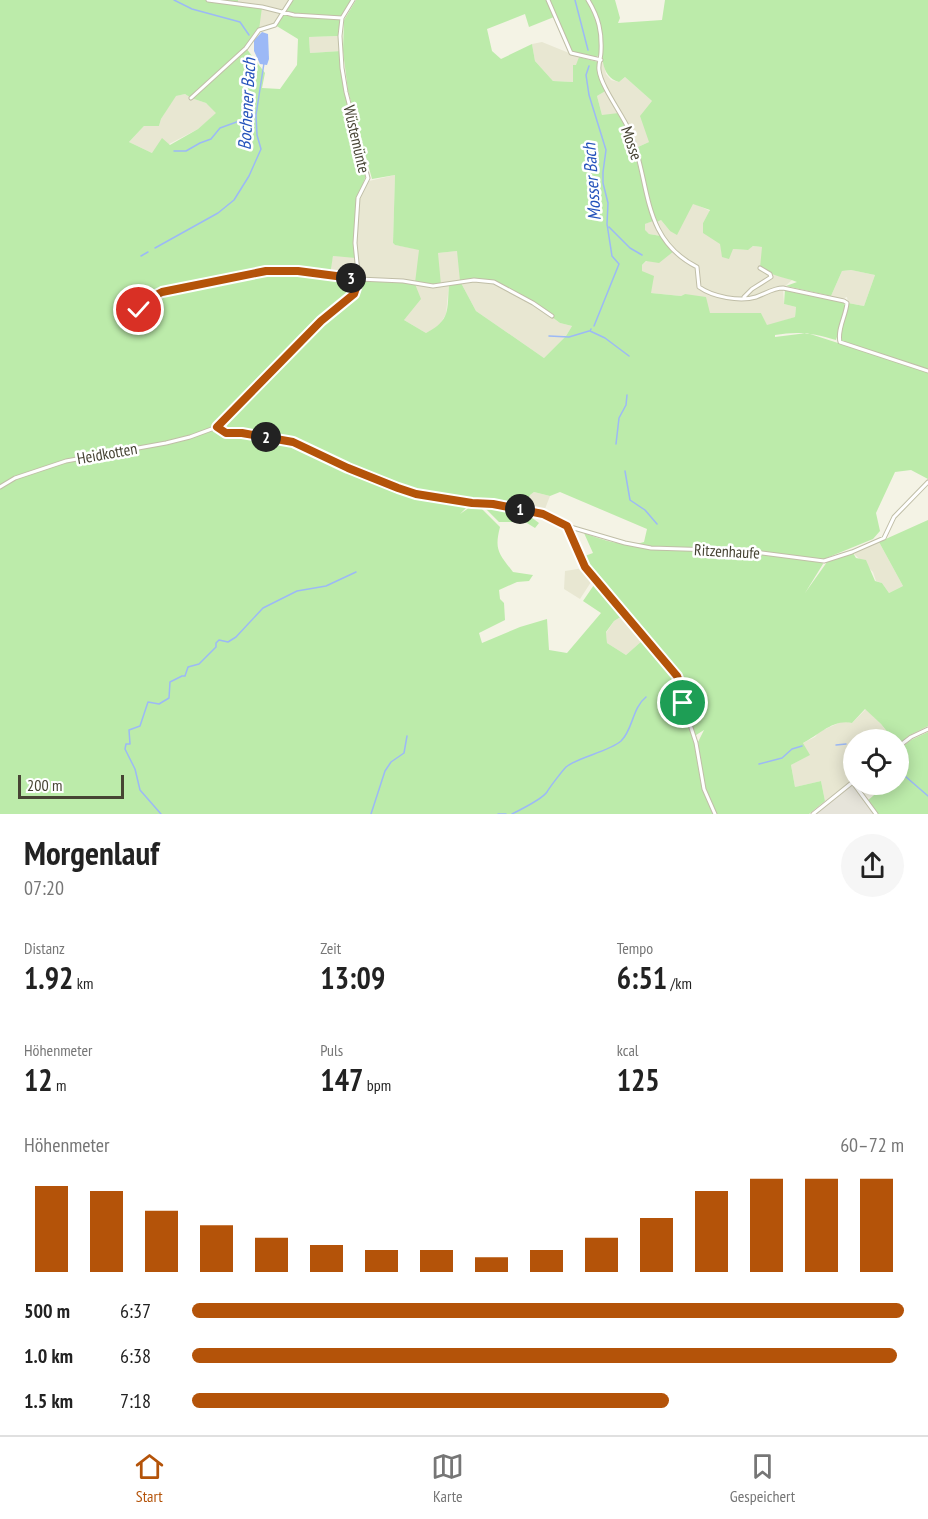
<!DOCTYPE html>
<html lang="de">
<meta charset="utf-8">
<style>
:root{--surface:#fff;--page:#f6f6f6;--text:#222;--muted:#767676;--line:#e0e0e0;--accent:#b45309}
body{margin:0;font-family:"PT Sans Narrow",sans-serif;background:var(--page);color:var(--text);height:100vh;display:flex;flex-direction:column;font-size:22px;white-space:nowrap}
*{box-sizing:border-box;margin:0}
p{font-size:20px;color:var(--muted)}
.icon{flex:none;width:33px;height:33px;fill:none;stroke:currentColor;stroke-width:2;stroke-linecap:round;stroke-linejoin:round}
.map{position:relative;height:814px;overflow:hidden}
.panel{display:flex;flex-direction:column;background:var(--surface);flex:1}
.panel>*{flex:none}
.controls{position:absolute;left:843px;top:729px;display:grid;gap:12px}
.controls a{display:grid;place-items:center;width:66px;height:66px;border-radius:50%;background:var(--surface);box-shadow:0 3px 15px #0003;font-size:30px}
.scale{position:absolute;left:18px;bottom:15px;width:106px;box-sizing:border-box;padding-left:6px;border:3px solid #474434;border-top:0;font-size:16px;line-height:21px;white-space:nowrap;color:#474434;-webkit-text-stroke:4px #fff;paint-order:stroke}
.pin{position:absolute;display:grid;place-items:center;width:51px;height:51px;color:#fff;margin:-26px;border:3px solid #fff;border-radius:50%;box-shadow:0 2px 6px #0007}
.km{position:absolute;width:30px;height:30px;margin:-15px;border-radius:50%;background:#222;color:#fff;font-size:16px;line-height:30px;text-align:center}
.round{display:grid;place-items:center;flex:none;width:63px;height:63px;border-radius:32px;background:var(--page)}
.head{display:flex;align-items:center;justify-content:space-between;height:102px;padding:0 24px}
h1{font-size:33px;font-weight:800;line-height:45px}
.figures{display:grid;grid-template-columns:repeat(3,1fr);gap:9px;height:102px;padding:6px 24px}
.figures div{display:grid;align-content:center}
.figures b{font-size:30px;font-weight:800}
.figures small{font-size:16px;font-weight:400}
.figures p{font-size:16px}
.chart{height:168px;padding:12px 24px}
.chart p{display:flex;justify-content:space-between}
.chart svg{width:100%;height:108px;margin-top:6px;stroke:var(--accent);stroke-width:6}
ul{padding:0 24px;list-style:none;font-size:20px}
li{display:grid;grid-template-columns:96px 72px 1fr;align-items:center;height:45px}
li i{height:15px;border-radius:8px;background:var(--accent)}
.menu{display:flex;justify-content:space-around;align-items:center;height:84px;border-top:2px solid var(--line);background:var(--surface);font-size:16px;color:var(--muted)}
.menu a{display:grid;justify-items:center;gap:3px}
.menu .active{color:var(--accent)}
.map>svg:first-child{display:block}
.residential{fill:#e8e7d2}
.industrial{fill:#e6e4da}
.green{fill:#bcebaa;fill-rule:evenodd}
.water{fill:#9cb9f6}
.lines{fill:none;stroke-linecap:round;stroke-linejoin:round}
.stream{stroke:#9cb9f6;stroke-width:1.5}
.minor-casing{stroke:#c0bea7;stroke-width:5}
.minor{stroke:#fff;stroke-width:3}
.route-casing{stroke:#fff;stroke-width:12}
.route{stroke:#b45309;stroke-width:8}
.labels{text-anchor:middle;stroke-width:5;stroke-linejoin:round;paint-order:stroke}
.street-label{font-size:16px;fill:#474434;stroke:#fff}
.water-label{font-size:18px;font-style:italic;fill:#2553bb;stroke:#fff}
</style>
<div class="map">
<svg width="928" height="814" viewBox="0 0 928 814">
<rect width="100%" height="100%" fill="#f4f3e5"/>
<path class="residential" d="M 238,0 L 291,0 L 275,25 L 259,30 L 238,4 Z
M 340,36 L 341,51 L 310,53 L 309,37 Z
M 542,42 L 579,57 L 573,82 L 553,81 L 535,61 L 532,44 Z
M 601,60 L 603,60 L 606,74 L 611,80 L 619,82 L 625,77 L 652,101 L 649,142 L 636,148 L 626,122 L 602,115 L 597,96 L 608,89 L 600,73 Z
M 185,94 L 191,98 L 206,103 L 217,113 L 198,129 L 152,153 L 129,142 L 144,126 L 159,126 L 161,119 L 175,96 Z
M 395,175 L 393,243 L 395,245 L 438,253 L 457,251 L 478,281 L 494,282 L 533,303 L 560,323 L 572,326 L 566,336 L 544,358 L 476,311 L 460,281 L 449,284 L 446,314 L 439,326 L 426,333 L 404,320 L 415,283 L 329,275 L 333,256 L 356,257 L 355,243 L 358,198 L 369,181 Z
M 693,203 L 710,211 L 703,223 L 733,249 L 747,250 L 753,246 L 762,247 L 762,257 L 783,277 L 792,280 L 783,288 L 784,304 L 796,307 L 795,317 L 767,326 L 761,313 L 710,313 L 685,294 L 681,296 L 651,293 L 642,271 L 642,265 L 667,244 L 661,236 L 649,234 L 645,231 L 645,224 L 654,220 L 655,223 L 661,220 L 670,231 Z
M 851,270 L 875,275 L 864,306 L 848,303 L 847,297 L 841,299 L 831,296 L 842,271 Z
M 534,492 L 550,496 L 543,514 L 525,510 L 530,495 Z
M 879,542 L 903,586 L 889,593 L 882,583 L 876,581 L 873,572 L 853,553 Z
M 584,568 L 593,579 L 580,599 L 564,589 L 565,571 Z
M 624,615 L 643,640 L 626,655 L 607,643 L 606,633 L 614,621 Z
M 866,709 L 881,724 L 892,739 L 854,740 L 853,783 L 851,781 L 825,801 L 821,781 L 795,787 L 791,765 L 809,755 L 803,743 L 815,737 L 819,732 L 843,721 L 852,723 Z"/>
<path class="industrial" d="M 852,782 L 874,814 L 814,814 Z"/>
<path class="green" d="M 0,0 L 238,0 L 238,4 L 262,7 L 259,30 L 246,48 L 265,73 L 262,88 L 280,89 L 297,65 L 298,39 L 275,25 L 291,0 L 351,0 L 342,16 L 334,17 L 340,20 L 338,36 L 309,37 L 310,53 L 341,51 L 342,80 L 366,175 L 358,199 L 355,243 L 356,258 L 333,256 L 330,275 L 358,280 C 352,300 320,319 305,334 L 216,424 L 195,436 L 216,430 L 227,434 L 242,435 L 293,443 L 347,469 L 397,490 L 470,504 L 460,514 L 473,505 L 479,506 L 500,527 C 494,550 499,554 513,572 L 533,575 L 529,581 L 517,582 L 499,590 L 500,599 L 504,603 L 505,620 L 479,633 L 482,643 L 520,627 L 547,619 L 549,650 L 567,653 L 601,613 L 583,601 L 596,582 L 624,615 L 614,621 L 606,632 L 607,643 L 626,655 L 643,640 L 673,674 L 671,683 L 681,680 L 587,567 L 582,557 L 593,553 L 584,533 C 603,540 624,548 644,542 L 647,529 L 560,492 L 550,496 L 534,492 L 530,495 L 525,509 L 474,502 L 398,487 L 293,441 L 243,432 L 227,431 L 221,425 L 320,321 L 354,294 L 359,279 L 415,283 L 419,250 L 395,245 L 393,243 L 395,175 L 372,179 L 348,91 L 343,51 L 344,20 L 356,0 L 615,0 L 620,18 L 618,23 L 662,20 L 665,0 L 928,0 L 928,369 L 841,341 L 839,338 L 848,303 L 864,306 L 875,275 L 851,270 L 842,271 L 831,296 L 786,286 L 797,282 C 784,277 772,276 760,268 L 762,247 L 753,246 L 748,250 L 733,249 L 729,259 L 722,257 L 720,244 L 703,233 L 703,223 L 710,210 L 693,204 L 677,235 L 670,231 L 661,220 L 657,222 L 647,194 L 638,147 L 649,142 L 640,116 L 652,101 L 625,77 L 619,82 C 600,77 602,53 601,36 L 599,55 L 595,58 L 572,52 L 554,17 L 529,27 L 525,14 L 487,29 L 492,51 L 501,59 L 532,44 L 535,61 L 553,81 L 573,82 L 573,65 L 576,65 L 579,57 L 598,62 L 598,74 L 607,90 L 597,96 L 602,115 L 619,113 C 638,149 640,183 653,221 L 645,224 L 645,230 L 649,234 L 661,236 L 674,251 L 659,263 L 646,261 L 642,265 L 642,271 L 654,276 L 651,293 L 681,296 L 685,294 L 706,297 L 710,313 L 761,313 L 767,325 L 795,317 L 796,307 L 784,304 L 785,289 L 843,301 L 846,307 L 836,340 C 813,333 798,331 775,335 L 775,337 L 807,333 L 928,372 L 928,479 L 911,470 L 895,472 L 876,513 L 880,531 L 873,539 L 824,559 L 781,556 L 822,562 L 823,564 L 805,593 L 827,562 L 853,553 L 856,558 L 866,560 L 875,581 L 882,583 L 889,593 L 903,586 L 879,542 L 928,520 L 928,726 L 910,735 L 899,744 L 898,740 L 893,739 L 881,724 L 865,709 L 852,723 C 833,719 819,735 803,743 L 810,755 L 791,765 L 795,787 L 821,781 L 825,801 L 809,814 L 717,814 L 705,788 L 698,742 L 704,730 L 693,737 L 702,789 L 713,814 L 0,814 ZM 185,94 L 191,98 L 206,103 L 216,113 L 198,129 L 170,145 L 162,138 L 152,153 L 129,142 L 144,126 L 159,126 L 161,119 L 176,96 ZM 457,251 L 460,281 L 449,284 C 447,310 451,320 426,333 L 404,320 L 421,299 L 415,284 L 441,285 L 438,253 ZM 460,281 L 494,282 L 533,303 L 560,323 L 572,326 L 566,336 L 544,358 L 476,311 Z
M 487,505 L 523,511 L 539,523 L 535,528 L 522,520 L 517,522 L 499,522 L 484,507 Z
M 928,732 L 928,814 L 877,814 L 867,801 L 886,785 L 898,784 L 899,749 L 911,740 Z"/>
<path class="water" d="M 262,32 L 268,34 L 269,59 L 267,65 L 260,64 L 254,51 L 254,40 Z"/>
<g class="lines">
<path class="stream" d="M 174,0 L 192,9 L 240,22 L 249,35
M 575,0 L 588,50
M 589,66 L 586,75 L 589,95 L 606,150 L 603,172 L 603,183 L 608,203 L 607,224 L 612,256 L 619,264 L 594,326
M 174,151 L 186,151 L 200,143 L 211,139 L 220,128 L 256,115
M 609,227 L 630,248 L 642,255
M 155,248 L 218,213 L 234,200 L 249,176 L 261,149 L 257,135 L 256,115 L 264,63
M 141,256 L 148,252
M 591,329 L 590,331 L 605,338 L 629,356
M 549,336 L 569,337 L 589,331
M 616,444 L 619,418 L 626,405 L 627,395
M 625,471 L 630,500 L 645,510 L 657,524
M 836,745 L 846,744
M 759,764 L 782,758 L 792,749 L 802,746
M 898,770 L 928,796
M 161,814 L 140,790 L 135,769 L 125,749 L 126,744 L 130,744 L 129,730 L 140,726 L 148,702 L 159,704 L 169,698 L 170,682 L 182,676 L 185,676 L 188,667 L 199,664 L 216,647 L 216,643 L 219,640 L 228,642 L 236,637 L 263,608 L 297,591 L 326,586 L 356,572
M 371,814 L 385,771 L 391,762 L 404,753 L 407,736
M 498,814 L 506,814
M 512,814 C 520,810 543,798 547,792 C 549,788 563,770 566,767 C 578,757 608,752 621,741 C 633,730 632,708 646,697"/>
<defs>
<path id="minor" d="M 208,0 L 262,7 L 294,15 L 342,18
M 548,0 L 571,53 L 601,60
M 588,0 C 599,18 602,32 601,52 C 601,58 598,64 599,70 C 601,87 623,115 630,132 C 651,182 640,238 697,267 L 699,287 C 713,297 740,302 756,297 C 765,294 773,288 783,288 L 844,301 L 847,303 C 846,316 837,329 840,342 L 928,371
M 191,98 L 246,48 L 259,30 L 275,25 L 291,0
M 744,297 L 752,289 L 771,277 L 770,274 L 760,268
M 139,310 L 150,308 L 156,295 L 162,292 L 253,273 L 286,270 L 359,279 L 403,281 L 433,286 L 474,280 L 494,282 L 533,303 L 552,316
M 217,427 L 227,433 L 242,433 L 293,442 L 348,468 L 398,488 L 472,503 L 493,504 L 543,514 L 567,526 L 625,543 L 651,548 L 746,551 L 824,561 L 852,552 L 884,538 L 894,517 L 928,482
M 0,487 L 15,478 L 66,461 L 166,443 L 190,437 L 217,427 L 320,321 L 354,294 L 359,283 L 355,243 L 358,198 L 368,178 L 346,92 L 342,68 L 340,36 L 342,18 L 353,0
M 567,526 L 585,567 L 677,676 L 681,686 L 683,703 L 696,743 L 704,789 L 715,814
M 898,747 L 911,737 L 928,729
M 854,784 L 876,814
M 813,814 L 854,781"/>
</defs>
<use href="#minor" class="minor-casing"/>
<use href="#minor" class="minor"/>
</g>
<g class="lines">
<defs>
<path id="route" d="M 139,310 L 150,308 L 156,295 L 162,292 L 266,271 L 298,271 L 359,279 L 354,294 L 321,321 L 217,427 L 226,433 L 242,433 L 293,442 L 348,468 L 398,488 L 416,494 L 472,503 L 493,504 L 543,514 L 567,526 L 585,567 L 677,676 L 681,686 L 683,703"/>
</defs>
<use href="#route" class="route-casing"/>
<use href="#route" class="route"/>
</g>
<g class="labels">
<g class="street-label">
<text transform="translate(357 139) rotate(77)" y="6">Wüstemünte</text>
<text transform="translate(632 143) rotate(71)" y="6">Mosse</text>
<text transform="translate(107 453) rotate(-10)" y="6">Heidkotten</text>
<text transform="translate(727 551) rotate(3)" y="6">Ritzenhaufe</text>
</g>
<g class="water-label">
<text transform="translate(247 104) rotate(-87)" y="6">Bochener Bach</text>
<text transform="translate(592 182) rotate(-94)" y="6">Mosser Bach</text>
</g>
</g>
</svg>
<div class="controls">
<a><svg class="icon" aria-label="locate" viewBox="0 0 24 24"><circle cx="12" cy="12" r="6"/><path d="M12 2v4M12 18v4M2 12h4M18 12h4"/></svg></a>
</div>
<div class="scale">200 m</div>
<div class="pin" style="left:683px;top:703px;background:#1e9e55"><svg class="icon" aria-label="arrive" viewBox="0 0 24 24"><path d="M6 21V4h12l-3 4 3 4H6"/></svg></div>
<div class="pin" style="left:139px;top:310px;background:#d93025"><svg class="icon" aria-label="check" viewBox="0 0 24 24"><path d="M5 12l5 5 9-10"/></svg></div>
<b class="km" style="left:520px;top:509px">1</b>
<b class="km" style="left:266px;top:437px">2</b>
<b class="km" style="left:351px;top:278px">3</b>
</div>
<section class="panel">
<div class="head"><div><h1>Morgenlauf</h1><p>07:20</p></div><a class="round"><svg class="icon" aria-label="share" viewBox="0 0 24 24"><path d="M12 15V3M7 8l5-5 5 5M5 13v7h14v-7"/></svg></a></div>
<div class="figures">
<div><p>Distanz</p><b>1.92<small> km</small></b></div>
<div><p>Zeit</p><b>13:09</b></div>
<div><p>Tempo</p><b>6:51<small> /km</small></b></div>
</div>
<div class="figures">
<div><p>Höhenmeter</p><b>12<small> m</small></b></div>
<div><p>Puls</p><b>147<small> bpm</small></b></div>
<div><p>kcal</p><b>125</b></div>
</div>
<div class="chart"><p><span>Höhenmeter</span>60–72 m</p>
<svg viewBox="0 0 160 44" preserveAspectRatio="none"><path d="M5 44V9M15 44V11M25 44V19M35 44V25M45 44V30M55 44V33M65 44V35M75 44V35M85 44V38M95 44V35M105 44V30M115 44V22M125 44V11M135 44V6M145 44V6M155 44V6"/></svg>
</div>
<ul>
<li><b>500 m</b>6:37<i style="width:100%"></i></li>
<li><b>1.0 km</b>6:38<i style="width:99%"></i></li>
<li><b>1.5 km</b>7:18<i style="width:67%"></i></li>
</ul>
</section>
<nav class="menu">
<a class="active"><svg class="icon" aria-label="home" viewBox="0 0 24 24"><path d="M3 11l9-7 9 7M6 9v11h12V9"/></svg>Start</a>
<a><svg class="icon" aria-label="map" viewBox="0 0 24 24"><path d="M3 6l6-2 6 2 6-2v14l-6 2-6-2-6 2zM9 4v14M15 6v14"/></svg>Karte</a>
<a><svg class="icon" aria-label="saved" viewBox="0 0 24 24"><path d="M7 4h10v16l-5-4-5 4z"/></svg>Gespeichert</a>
</nav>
